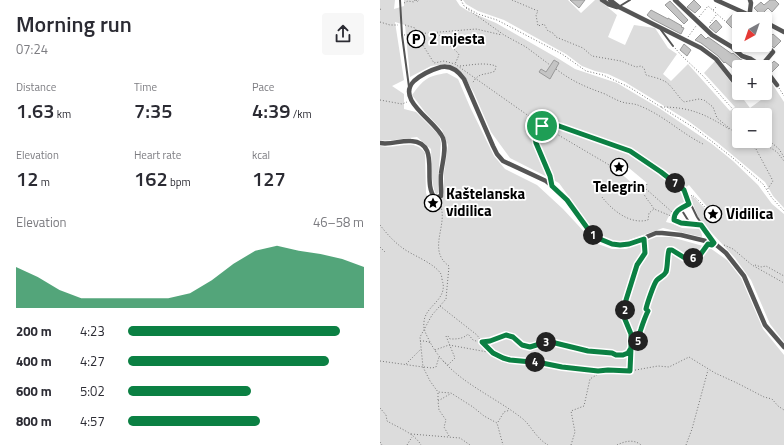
<!DOCTYPE html>
<meta charset="utf-8">
<style>
:root{--surface:#fff;--page:#f7f7f7;--text:#2b2b33;--muted:#7c7c81;--accent:#0b8043}
body{margin:0;font-family:"Titillium Web",sans-serif;background:var(--page);color:var(--text);height:100vh;display:flex;flex-direction:column;font-size:15px;white-space:nowrap}
*{box-sizing:border-box;margin:0}
p{font-size:13px;color:var(--muted)}
.icon{flex:none;width:22px;height:22px;fill:none;stroke:currentColor;stroke-width:2;stroke-linecap:round;stroke-linejoin:round}
.map{position:relative;flex:1;overflow:hidden}
.details{display:flex;flex-direction:column;background:var(--surface);width:380px}
.details>*{flex:none}
.needle{width:26px;rotate:220deg}
.controls{position:absolute;left:352px;top:12px;display:grid;gap:8px}
.controls a{display:grid;place-items:center;width:40px;height:40px;border-radius:4px;background:var(--surface);box-shadow:0 2px 6px #0003;font-size:20px}
.pin{position:absolute;display:grid;place-items:center;width:34px;height:34px;color:#fff;margin:-17px;border:2px solid #fff;border-radius:50%;box-shadow:0 1px 4px #0007}
.km{position:absolute;width:20px;height:20px;margin:-10px;border-radius:50%;background:#222;color:#fff;font-size:11px;line-height:20px;text-align:center}
.round{display:grid;place-items:center;flex:none;width:42px;height:42px;border-radius:4px;background:var(--page)}
.headline{display:flex;align-items:center;justify-content:space-between;height:68px;padding:0 16px}
h1{font-size:22px;font-weight:600;line-height:30px}
.metrics{display:grid;grid-template-columns:repeat(3,1fr);gap:6px;height:68px;padding:4px 16px}
.metrics div{display:grid;align-content:center}
.metrics b{font-size:20px;font-weight:600}
.metrics small{font-size:11px;font-weight:400}
.metrics p{font-size:11px}
.chart{height:112px;padding:8px 16px}
.chart p{display:flex;justify-content:space-between}
.chart svg{width:100%;height:72px;margin-top:4px;fill:var(--accent);opacity:.7}
ul{padding:0 16px;list-style:none;font-size:13px}
li{display:grid;grid-template-columns:64px 48px 1fr;align-items:center;height:30px}
li i{height:10px;border-radius:5px;background:var(--accent)}
main{display:flex;flex:1;min-height:0}
.map>svg:first-child{display:block}
.green{fill:#dcdcdc;fill-rule:evenodd}
.building{fill:#c4c4c4;stroke:#999}
.lines{fill:none;stroke-linecap:round;stroke-linejoin:round}
.path{stroke:#777;stroke-width:1;stroke-dasharray:1 2;stroke-linecap:butt}
.service{stroke:#555;stroke-width:2}
.minor{stroke:#555;stroke-width:4.5}
.route-casing{stroke:#fff;stroke-width:8}
.route{stroke:#0b8043;stroke-width:5}
.labels{text-anchor:middle;stroke-width:3.5;stroke-linejoin:round;paint-order:stroke}
.poi-label{font-size:15px;font-weight:bold;fill:#000;stroke:#fff;text-anchor:start}
</style>
<main>
<section class="details">
<div class="headline"><div><h1>Morning run</h1><p>07:24</p></div><a class="round"><svg class="icon" aria-label="share" viewBox="0 0 24 24"><path d="M12 15V3M7 8l5-5 5 5M5 13v7h14v-7"/></svg></a></div>
<div class="metrics">
<div><p>Distance</p><b>1.63<small> km</small></b></div>
<div><p>Time</p><b>7:35</b></div>
<div><p>Pace</p><b>4:39<small> /km</small></b></div>
</div>
<div class="metrics">
<div><p>Elevation</p><b>12<small> m</small></b></div>
<div><p>Heart rate</p><b>162<small> bpm</small></b></div>
<div><p>kcal</p><b>127</b></div>
</div>
<div class="chart"><p><span>Elevation</span>46–58 m</p>
<svg viewBox="0 0 160 44" preserveAspectRatio="none"><path d="M0 44V19L10 25L20 33L30 38L40 38L50 38L60 38L70 38L80 35L90 27L100 17L110 9L120 6L130 9L140 11L150 14L160 19V44z"/></svg>
</div>
<ul>
<li><b>200 m</b>4:23<i style="width:90%"></i></li>
<li><b>400 m</b>4:27<i style="width:85%"></i></li>
<li><b>600 m</b>5:02<i style="width:52%"></i></li>
<li><b>800 m</b>4:57<i style="width:56%"></i></li>
</ul>
</section>
<div class="map">
<svg width="404" height="445" viewBox="0 0 404 445">
<rect width="100%" height="100%" fill="#fff"/>
<path class="green" d="M 0,0 L 15,0 L 14,9 L 24,6 L 24,0 L 76,0 L 80,6 L 88,11 L 116,23 L 179,59 L 195,69 L 237,83 L 279,108 L 332,144 L 353,161 L 378,185 L 392,204 L 404,214 L 404,342 L 390,324 L 371,280 L 355,258 L 319,219 L 310,197 L 312,196 C 320,202 325,210 332,216 L 334,215 L 309,185 L 304,189 L 300,185 L 305,200 L 303,204 C 294,209 290,213 286,222 L 294,224 L 302,228 L 320,229 L 322,235 L 322,237 L 283,228 L 243,242 L 230,240 L 218,234 L 208,223 L 179,183 L 130,158 L 111,132 L 94,93 L 82,72 L 67,64 L 51,66 L 30,77 L 25,25 L 15,22 L 24,80 L 12,86 L 24,94 L 24,109 L 36,112 L 59,135 L 61,143 L 58,179 L 60,191 L 56,195 C 50,180 52,165 51,149 L 37,137 C 24,138 12,142 0,140 ZM 243,163 L 267,183 L 261,191 L 237,170 Z
M 83,0 L 188,0 L 201,13 L 215,0 L 219,0 L 237,15 L 228,37 L 245,45 L 254,25 L 275,28 L 288,48 L 297,54 L 283,74 L 291,81 L 308,64 L 350,111 L 355,107 L 324,73 L 335,61 L 370,108 L 385,97 L 383,93 L 385,93 L 385,73 L 404,102 L 404,208 L 393,196 L 385,182 L 338,143 L 307,120 L 245,82 L 228,74 L 215,71 L 202,66 L 186,54 L 124,20 L 98,11 L 86,4 ZM 359,115 L 385,115 L 385,141 L 359,141 Z
M 67,73 L 78,79 L 90,107 L 114,156 L 125,169 L 157,185 L 183,209 L 209,237 L 218,244 L 232,249 L 246,249 L 276,237 L 291,237 L 330,248 L 347,260 L 361,278 L 383,329 L 404,355 L 404,445 L 0,445 L 0,146 C 17,150 34,137 45,153 L 46,193 L 49,201 L 46,204 L 50,208 L 64,195 L 64,173 L 68,145 L 62,130 L 45,112 L 32,95 C 44,79 47,76 67,73 Z"/>
<path class="building" d="M 190,0 L 205,0 L 199,8 Z
M 314,0 L 321,7 L 315,13 L 307,7 Z
M 390,0 L 395,0 L 399,4 L 392,12 L 388,8 L 381,15 L 374,8 L 381,2 L 384,5 Z
M 290,1 L 308,20 L 304,24 L 285,5 Z
M 271,10 L 288,19 L 288,18 L 302,26 L 301,27 L 304,28 L 301,34 L 272,19 L 267,15 Z
M 353,14 L 359,20 L 359,25 L 354,30 L 346,22 Z
M 336,20 L 342,27 L 336,33 L 329,27 Z
M 321,34 L 326,39 L 328,37 L 352,54 L 353,53 L 360,59 L 367,63 L 368,62 L 373,67 L 358,67 L 355,70 L 345,62 L 344,63 L 338,56 L 321,43 L 315,40 Z
M 393,34 L 401,41 L 394,48 L 386,41 Z
M 304,44 L 311,50 L 307,56 L 300,50 Z
M 174,60 L 179,63 L 170,79 L 159,72 L 161,69 L 166,72 Z
M 394,61 L 399,65 L 392,72 L 388,67 Z"/>
<g class="lines">
<path class="path" d="M 36,0 L 37,2 L 39,0
M 81,0 L 84,6 L 98,14 L 117,20 L 182,54 L 206,71 L 223,75 L 249,87 L 316,129 L 353,158 L 383,184 L 392,198 L 404,211
M 132,0 L 158,11 L 156,15 L 158,26 L 164,24 L 168,31 L 173,33 L 176,37 L 203,48 L 212,56 L 241,61 L 256,67 L 261,66 L 264,68 L 266,75 C 272,77 279,78 284,81 C 290,83 298,97 304,102 L 319,99 L 324,100 L 333,107 L 337,118 L 354,132
M 24,3 L 28,1 L 34,2 L 35,0
M 86,8 L 124,35 L 146,47 L 170,65
M 0,9 L 2,10
M 333,10 L 337,6
M 319,17 L 328,6 L 345,21
M 0,22 L 10,25 L 18,25
M 330,23 L 337,14
M 25,25 L 35,28 L 36,34 L 54,63 L 64,61 L 75,64 L 163,126 L 236,169 L 242,164
M 57,33 L 78,53 L 79,55 L 75,64
M 24,35 L 96,29 L 122,35
M 308,37 L 316,26
M 295,48 L 301,55 L 324,77 L 359,116
M 80,66 C 92,65 104,62 116,66 L 115,71 C 105,76 99,71 92,84
M 176,69 C 193,82 206,87 225,94 C 231,97 236,100 242,102 C 248,104 254,103 260,106 C 283,115 301,133 323,144
M 399,88 L 404,96
M 0,100 L 22,104 L 27,102
M 281,107 C 310,107 325,114 349,129
M 170,123 L 170,116
M 354,131 L 359,135
M 385,137 L 399,149 L 404,157
M 367,141 L 376,149 L 393,181 L 387,190
M 369,141 L 374,143 L 378,141
M 380,141 L 397,152 L 404,161
M 171,179 L 155,143 C 155,136 159,125 168,124 C 176,124 246,148 255,154 C 271,164 287,176 302,189
M 267,184 L 265,188 L 292,212
M 262,190 C 265,198 270,202 274,209 L 291,216
M 311,196 L 312,195 C 320,201 325,208 332,214 L 333,214
M 222,197 C 232,210 250,225 268,220 L 269,213 L 274,209
M 0,225 C 7,234 14,242 24,249 C 34,256 54,263 61,274 C 62,277 62,281 63,283 C 66,301 45,306 44,322 C 43,329 46,334 49,340 C 68,379 110,393 143,419 C 152,427 156,438 168,445
M 344,245 L 353,249 L 372,265 L 404,283
M 0,247 L 6,253
M 375,265 L 381,267 L 386,266 L 404,276
M 60,306 L 97,335 L 103,344 L 113,352
M 40,341 L 45,341 L 51,343
M 55,350 L 69,345 L 113,353 L 123,358 L 130,360 L 162,363 L 182,367 L 218,371 L 228,370 L 250,371 L 278,366 L 289,367 L 309,357 L 335,373 L 357,383 L 384,397 L 392,399 L 398,406 L 404,410
M 0,361 L 43,367 L 40,337 L 52,315 L 66,299 L 69,266 C 45,249 72,221 58,201
M 63,361 L 68,365 L 75,358 L 66,336 L 68,336 L 70,339 C 77,339 83,339 88,334 L 93,340 L 99,342 L 107,342 L 125,335 L 133,337 L 142,345 L 150,347 L 163,343 L 171,342 L 208,351 C 212,350 214,352 218,352 C 221,353 224,351 228,352 C 236,353 239,356 248,353 C 251,347 257,344 259,338 C 261,335 260,332 261,329 C 263,323 265,317 268,311 L 266,309 C 267,304 274,283 277,280 C 280,277 284,276 286,272 C 288,265 287,257 289,250 L 292,250 L 308,260 L 320,255 L 325,246
M 26,364 L 41,349
M 43,367 L 50,381 L 58,392 L 71,393 L 93,407 L 104,416 L 117,423 L 123,445
M 44,367 L 52,368 L 56,367 L 59,357
M 250,371 L 251,334 L 244,317 L 246,300 L 257,265 L 265,253 L 264,243
M 58,393 L 58,401
M 0,408 L 6,415 L 7,421 C 19,428 34,433 41,445
M 118,422 L 124,412 L 130,410
M 31,434 L 80,438 L 90,445
M 69,436 L 64,427 L 66,420 L 59,410 L 58,401 L 70,394
M 0,442 L 2,445
M 27,445 L 32,437
M 191,445 L 195,432 L 191,411 L 204,406 L 210,379 L 218,374 L 218,372
M 237,445 C 245,441 254,439 261,445
M 306,445 L 312,429 L 328,370"/>
<path class="service" d="M 20,0 L 22,35 L 29,87
M 240,6 L 250,0
M 281,30 L 293,46
M 304,190 L 317,217 L 333,241
M 309,204 C 302,208 294,210 294,219 L 301,223 L 321,225
M 301,209 L 311,225"/>
<path class="minor" d="M 222,0 L 228,4 L 237,7
M 230,0 L 239,7 L 321,48 L 336,59 L 359,88
M 295,0 L 332,35 L 352,47 L 362,56 L 371,59 L 383,67
M 336,0 L 378,19
M 369,19 L 371,3 L 370,0
M 385,22 L 404,32
M 382,65 L 393,52 L 385,44
M 385,69 L 397,85
M 363,93 L 365,96
M 0,143 C 11,145 21,140 31,141 C 62,143 41,182 55,198 L 61,196 C 62,189 60,182 61,174 C 62,163 67,149 63,138 C 56,121 15,100 34,81 C 42,74 51,70 61,67 C 71,65 79,72 84,79 L 113,146 L 117,154 L 123,161 L 166,181 L 177,190 L 187,200 L 208,229 L 215,237 L 223,241 L 232,245 L 239,245 L 249,244 L 276,233 L 282,233 L 301,235 L 334,243 L 346,253 L 364,276 L 385,325 L 404,347"/>
</g>
<g class="lines">
<defs>
<path id="route" d="M 162,126 L 155,137 L 156,143 L 170,176 L 172,186 L 187,200 L 208,229 L 215,237 L 232,244 L 240,245 L 249,244 L 264,239 L 265,253 L 257,265 L 246,300 L 244,317 L 251,334 L 251,348 L 248,353 L 243,355 L 236,355 L 232,353 L 208,351 L 171,342 L 163,343 L 150,347 L 142,345 L 133,337 L 126,335 L 110,341 L 102,342 L 113,353 L 123,358 L 130,360 L 162,363 L 182,367 L 218,371 L 228,370 L 250,371 L 251,348 C 253,345 256,343 258,341 C 261,337 259,333 261,329 C 263,323 265,317 268,311 L 266,309 C 267,304 274,283 277,280 C 280,277 284,276 286,272 C 288,265 287,257 289,250 L 292,250 L 308,260 L 320,255 L 328,244 L 332,245 L 334,243 L 321,225 L 301,223 L 294,220 C 294,210 302,208 309,204 L 304,190 L 281,172 L 250,151 L 179,126 L 166,124 L 162,126"/>
</defs>
<use href="#route" class="route-casing"/>
<use href="#route" class="route"/>
</g>
<defs>
<symbol id="parking-ring" viewBox="-11 -11 22 22"><circle r="9.5" fill="#fff" stroke="#000" stroke-width="1.5"/><path d="M-3.5-5.5H1a3.5 3.5 0 0 1 0 7H-1V5.5H-3.5ZM-1-3.4V-.6H.8a1.4 1.4 0 0 0 0-2.8Z" fill="#000"/></symbol>
<symbol id="sight-ring" viewBox="-11 -11 22 22"><circle r="9.5" fill="#fff" stroke="#000" stroke-width="1.5"/><path d="M0-6L1.8-2.2L6-1.7L2.9 1.2L3.7 5.4L0 3.3L-3.7 5.4L-2.9 1.2L-6-1.7L-1.8-2.2Z" fill="#000"/></symbol>
</defs>
<g fill-rule="evenodd">
<use href="#parking-ring" x="26" y="29" width="20" height="20"/>
<use href="#sight-ring" x="229" y="157" width="20" height="20"/>
<use href="#sight-ring" x="43" y="193" width="20" height="20"/>
<use href="#sight-ring" x="323" y="204" width="20" height="20"/>
</g>
<g class="labels">
<g class="poi-label">
<text x="49" y="44">2 mjesta</text>
<text x="239" y="192" text-anchor="middle">Telegrin</text>
<text x="66" y="199">Kaštelanska<tspan x="66" dy="17">vidilica</tspan></text>
<text x="346" y="219">Vidilica</text>
</g>
</g>
</svg>
<div class="controls">
<a><svg class="needle" viewBox="-14 -14 28 28"><path d="M0-13l5 13h-10z" fill="#e53935"/><path d="M0 13l5-13h-10z" fill="#7c7c81"/></svg></a>
<a>+</a>
<a>−</a>
</div>
<div class="pin" style="left:162px;top:126px;background:#1e9e55"><svg class="icon" aria-label="arrive" viewBox="0 0 24 24"><path d="M6 21V4h12l-3 4 3 4H6"/></svg></div>
<b class="km" style="left:213px;top:235px">1</b>
<b class="km" style="left:245px;top:310px">2</b>
<b class="km" style="left:166px;top:342px">3</b>
<b class="km" style="left:155px;top:362px">4</b>
<b class="km" style="left:258px;top:341px">5</b>
<b class="km" style="left:313px;top:258px">6</b>
<b class="km" style="left:295px;top:183px">7</b>
</div>
</main>
